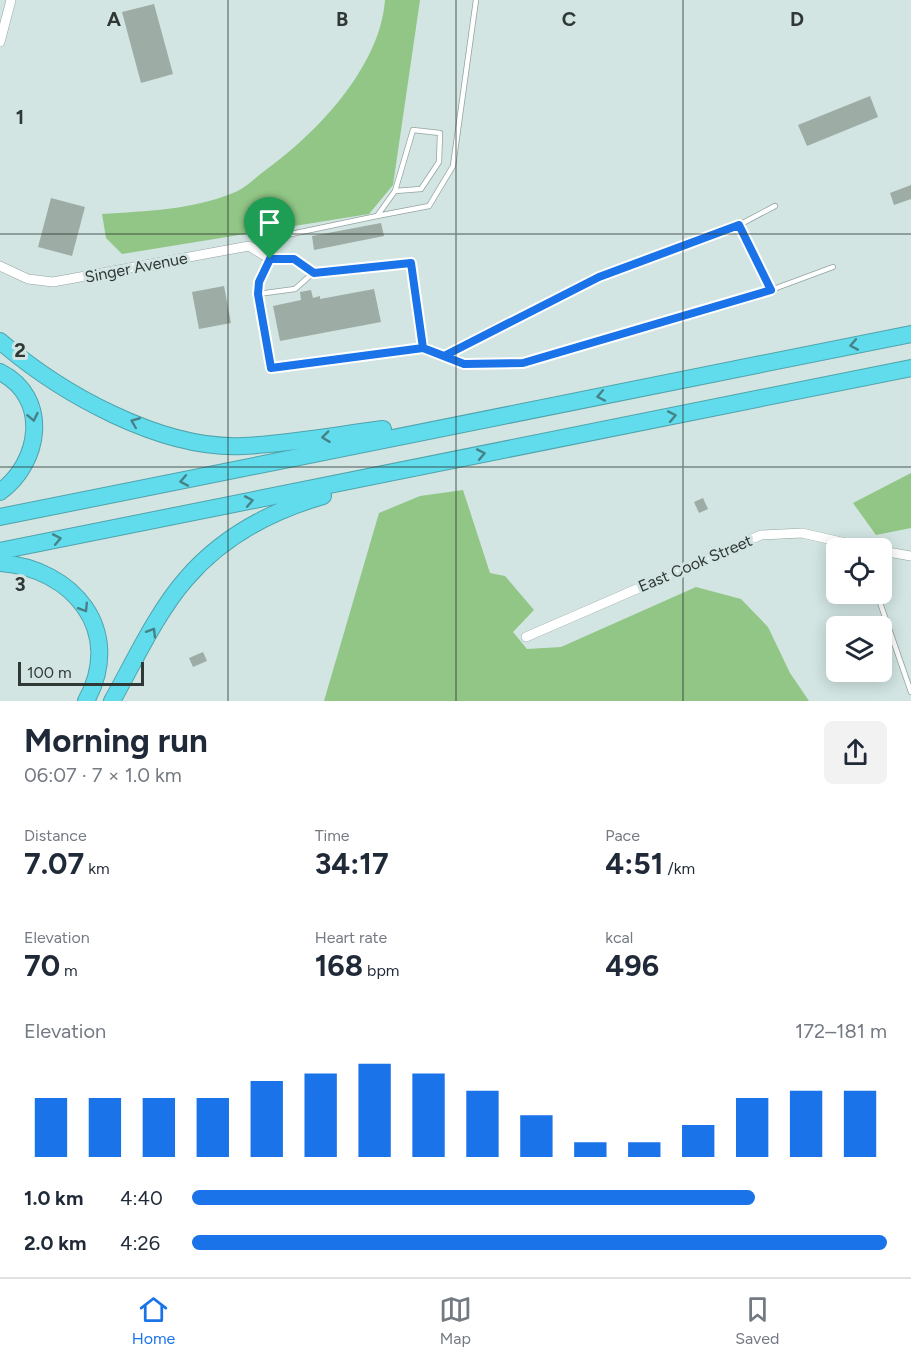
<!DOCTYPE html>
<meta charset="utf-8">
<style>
:root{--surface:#fff;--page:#f2f2f3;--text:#1f2937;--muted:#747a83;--line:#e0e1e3;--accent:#1a73e8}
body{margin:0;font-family:Figtree,sans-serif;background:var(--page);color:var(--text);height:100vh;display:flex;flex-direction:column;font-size:22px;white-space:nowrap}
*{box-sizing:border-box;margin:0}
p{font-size:20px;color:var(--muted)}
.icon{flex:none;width:33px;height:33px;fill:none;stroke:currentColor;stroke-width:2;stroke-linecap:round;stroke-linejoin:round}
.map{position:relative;height:701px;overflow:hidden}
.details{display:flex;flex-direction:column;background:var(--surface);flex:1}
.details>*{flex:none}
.fabs{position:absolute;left:826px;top:538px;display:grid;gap:12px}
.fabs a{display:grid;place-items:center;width:66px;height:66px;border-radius:9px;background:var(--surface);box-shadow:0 3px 15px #0003;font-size:30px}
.scale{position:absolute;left:18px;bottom:15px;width:126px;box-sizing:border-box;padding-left:6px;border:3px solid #303836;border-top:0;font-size:16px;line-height:21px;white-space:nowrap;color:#303836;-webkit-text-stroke:4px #d2e5e2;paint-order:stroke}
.pin{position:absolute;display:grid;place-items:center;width:51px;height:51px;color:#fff;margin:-62px -26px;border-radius:50% 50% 50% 0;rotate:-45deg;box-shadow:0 0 6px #0007}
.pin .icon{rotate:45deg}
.round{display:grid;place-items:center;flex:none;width:63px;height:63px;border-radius:9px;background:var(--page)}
.headline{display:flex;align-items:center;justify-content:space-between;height:102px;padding:0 24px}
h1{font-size:33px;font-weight:700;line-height:45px}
.metrics{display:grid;grid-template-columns:repeat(3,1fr);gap:9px;height:102px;padding:6px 24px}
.metrics div{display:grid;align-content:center}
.metrics b{font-size:30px;font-weight:700}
.metrics small{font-size:16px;font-weight:400}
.metrics p{font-size:16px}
.chart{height:168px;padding:12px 24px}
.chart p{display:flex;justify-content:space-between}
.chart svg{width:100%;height:108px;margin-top:6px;stroke:var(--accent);stroke-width:6}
ul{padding:0 24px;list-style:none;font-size:20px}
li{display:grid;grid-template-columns:96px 72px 1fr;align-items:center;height:45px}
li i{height:15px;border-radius:8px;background:var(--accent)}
.tab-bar{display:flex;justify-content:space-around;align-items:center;height:84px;border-top:2px solid var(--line);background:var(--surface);font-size:16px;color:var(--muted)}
.tab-bar a{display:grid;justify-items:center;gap:3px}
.tab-bar .active{color:var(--accent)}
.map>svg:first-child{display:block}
.green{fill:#91c686}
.building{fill:#9daca4}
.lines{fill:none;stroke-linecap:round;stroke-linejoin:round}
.service-casing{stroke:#92a4a1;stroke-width:6}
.minor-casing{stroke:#92a4a1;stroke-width:10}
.motorway-casing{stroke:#4fa3ac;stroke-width:18}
.service{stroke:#fff;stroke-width:4.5}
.minor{stroke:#fff;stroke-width:9}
.motorway{stroke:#60dcec;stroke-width:16}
.oneway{stroke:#468288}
.route-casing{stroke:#fff;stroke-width:12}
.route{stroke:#1a73e8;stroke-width:8}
.grid{fill:none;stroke:#303836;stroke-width:1.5;stroke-opacity:0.55}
.labels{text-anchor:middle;stroke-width:6;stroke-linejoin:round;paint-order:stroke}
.street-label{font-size:16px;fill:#303836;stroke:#d2e5e2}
.grid-label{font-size:20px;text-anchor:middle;font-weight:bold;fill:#303836;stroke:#d2e5e2;stroke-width:6;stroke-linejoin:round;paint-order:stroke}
</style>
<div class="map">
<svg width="911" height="701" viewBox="0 0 911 701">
<rect width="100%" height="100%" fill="#d2e5e2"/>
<path class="green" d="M 385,0 L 420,0 L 393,185 L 369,214 L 122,254 L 106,238 L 102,214 C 147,211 191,210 233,193 C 244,189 254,179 263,172 C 315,135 380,68 385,0 Z
M 911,473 L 911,528 L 876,535 L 853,503 Z
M 463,490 L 490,573 L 505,576 L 534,610 L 513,632 L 527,649 L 561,647 L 696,587 L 741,599 L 768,627 L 790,673 L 809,701 L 324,701 L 379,513 L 420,496 Z"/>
<path class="building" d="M 154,4 L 173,74 L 141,83 L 122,12 Z
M 870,96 L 878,117 L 807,146 L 798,125 Z
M 911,185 L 911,199 L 894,205 L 890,193 Z
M 51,198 L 85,207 L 72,256 L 38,247 Z
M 381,223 L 384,236 L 314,250 L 312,236 Z
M 224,286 L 231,323 L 199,329 L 192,292 Z
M 374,289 L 381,322 L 280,341 L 273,306 L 301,300 L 300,292 L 311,290 L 313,298 L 320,296 L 320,299 Z
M 703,498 L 708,509 L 699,513 L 694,502 Z
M 203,652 L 207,661 L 193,667 L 189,658 Z"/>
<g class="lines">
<defs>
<path id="service" d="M 377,216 L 429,206 L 453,166 L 476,0
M 739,225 L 775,206
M 270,259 L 294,259 L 313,273 L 411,263 L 423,348 L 271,368 L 258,294 L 259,282 L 277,237 L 377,216 L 395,191 L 413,130 L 440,133 L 439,162 L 421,189 L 395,191
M 258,294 L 295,289 L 313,273
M 423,348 L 464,365 L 523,363 L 771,290 L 833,267
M 444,356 L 599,277 L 739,225 L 771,290
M 877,594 L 911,692"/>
<path id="minor" d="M 0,42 L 11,0
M 0,266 L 28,279 L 53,282 L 249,246 L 270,259
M 882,551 L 911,556
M 526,637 L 761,535 L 802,533 L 872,549"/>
<path id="motorway" d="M 0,341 C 60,393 161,450 243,446 C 289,444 337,435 383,429
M 0,372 C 51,398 40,463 0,492
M 0,517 L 911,334
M 0,551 L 911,368
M 0,563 C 73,568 125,631 86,701
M 112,701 C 134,662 157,612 186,579 C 222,537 271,511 323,496"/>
</defs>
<use href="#service" class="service-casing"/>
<use href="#minor" class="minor-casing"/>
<use href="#motorway" class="motorway-casing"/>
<use href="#service" class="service"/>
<use href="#minor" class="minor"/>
<use href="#motorway" class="motorway"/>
</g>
<defs><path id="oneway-chevron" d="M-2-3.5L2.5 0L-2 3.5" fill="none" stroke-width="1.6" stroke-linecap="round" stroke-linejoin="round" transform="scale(1.5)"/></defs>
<g class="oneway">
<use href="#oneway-chevron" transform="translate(854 345) rotate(169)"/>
<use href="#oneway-chevron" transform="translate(601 396) rotate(169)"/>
<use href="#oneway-chevron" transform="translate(672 416) rotate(-11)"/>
<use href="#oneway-chevron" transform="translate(33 417) rotate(78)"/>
<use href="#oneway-chevron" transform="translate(135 422) rotate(-158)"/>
<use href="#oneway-chevron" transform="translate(326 437) rotate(173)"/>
<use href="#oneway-chevron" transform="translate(481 454) rotate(-11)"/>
<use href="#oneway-chevron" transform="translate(184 481) rotate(169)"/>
<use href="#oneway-chevron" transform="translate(249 501) rotate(-11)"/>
<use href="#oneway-chevron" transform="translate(57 539) rotate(-11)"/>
<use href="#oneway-chevron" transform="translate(84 608) rotate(58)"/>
<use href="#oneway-chevron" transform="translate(152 632) rotate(-59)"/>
</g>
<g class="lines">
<defs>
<path id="route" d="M 270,259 L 294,259 L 314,273 L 411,263 L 423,348 L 464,364 L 523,363 L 771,290 L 739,225 L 599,277 L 444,356 L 423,348 L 271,368 L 258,294 L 259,282 L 270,259"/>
</defs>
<use href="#route" class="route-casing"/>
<use href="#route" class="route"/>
</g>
<path class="grid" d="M 228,0 L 228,701M 456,0 L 456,701M 683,0 L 683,701M 0,234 L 911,234M 0,467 L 911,467"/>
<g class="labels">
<g class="street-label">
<text transform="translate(136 267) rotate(-11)" y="6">Singer Avenue</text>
<text transform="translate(695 563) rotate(-23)" y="6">East Cook Street</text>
</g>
</g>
<g class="grid-label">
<text x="114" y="26">A</text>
<text x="342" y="26">B</text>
<text x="569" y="26">C</text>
<text x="797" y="26">D</text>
<text x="20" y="124">1</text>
<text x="20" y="357">2</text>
<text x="20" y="591">3</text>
</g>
</svg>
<div class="fabs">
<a><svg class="icon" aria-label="locate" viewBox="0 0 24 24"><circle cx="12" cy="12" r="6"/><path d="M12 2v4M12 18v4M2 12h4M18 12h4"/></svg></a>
<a><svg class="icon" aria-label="layers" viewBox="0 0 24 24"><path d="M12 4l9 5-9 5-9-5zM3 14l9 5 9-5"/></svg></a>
</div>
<div class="scale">100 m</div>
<div class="pin" style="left:270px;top:259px;background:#1e9e55"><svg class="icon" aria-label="arrive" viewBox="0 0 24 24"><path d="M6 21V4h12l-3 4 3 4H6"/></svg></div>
</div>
<section class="details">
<div class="headline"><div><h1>Morning run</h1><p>06:07 · 7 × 1.0 km</p></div><a class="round"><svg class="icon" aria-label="share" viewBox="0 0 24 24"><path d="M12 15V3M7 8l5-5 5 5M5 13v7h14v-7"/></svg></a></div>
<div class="metrics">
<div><p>Distance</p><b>7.07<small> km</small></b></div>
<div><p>Time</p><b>34:17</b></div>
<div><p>Pace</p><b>4:51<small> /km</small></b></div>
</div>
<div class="metrics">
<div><p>Elevation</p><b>70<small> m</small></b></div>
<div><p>Heart rate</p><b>168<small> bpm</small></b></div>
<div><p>kcal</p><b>496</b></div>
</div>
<div class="chart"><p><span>Elevation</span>172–181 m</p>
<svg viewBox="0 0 160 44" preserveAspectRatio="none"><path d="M5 44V20M15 44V20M25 44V20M35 44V20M45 44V13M55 44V10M65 44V6M75 44V10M85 44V17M95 44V27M105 44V38M115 44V38M125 44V31M135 44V20M145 44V17M155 44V17"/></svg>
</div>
<ul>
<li><b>1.0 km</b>4:40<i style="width:81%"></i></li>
<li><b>2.0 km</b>4:26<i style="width:100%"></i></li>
</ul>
</section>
<nav class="tab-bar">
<a class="active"><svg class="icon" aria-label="home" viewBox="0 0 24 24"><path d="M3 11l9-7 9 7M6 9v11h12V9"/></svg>Home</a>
<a><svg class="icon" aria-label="map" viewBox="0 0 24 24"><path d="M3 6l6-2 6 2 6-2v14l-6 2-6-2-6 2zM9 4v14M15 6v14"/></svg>Map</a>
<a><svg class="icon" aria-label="saved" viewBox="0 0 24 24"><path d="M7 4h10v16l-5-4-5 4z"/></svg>Saved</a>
</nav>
